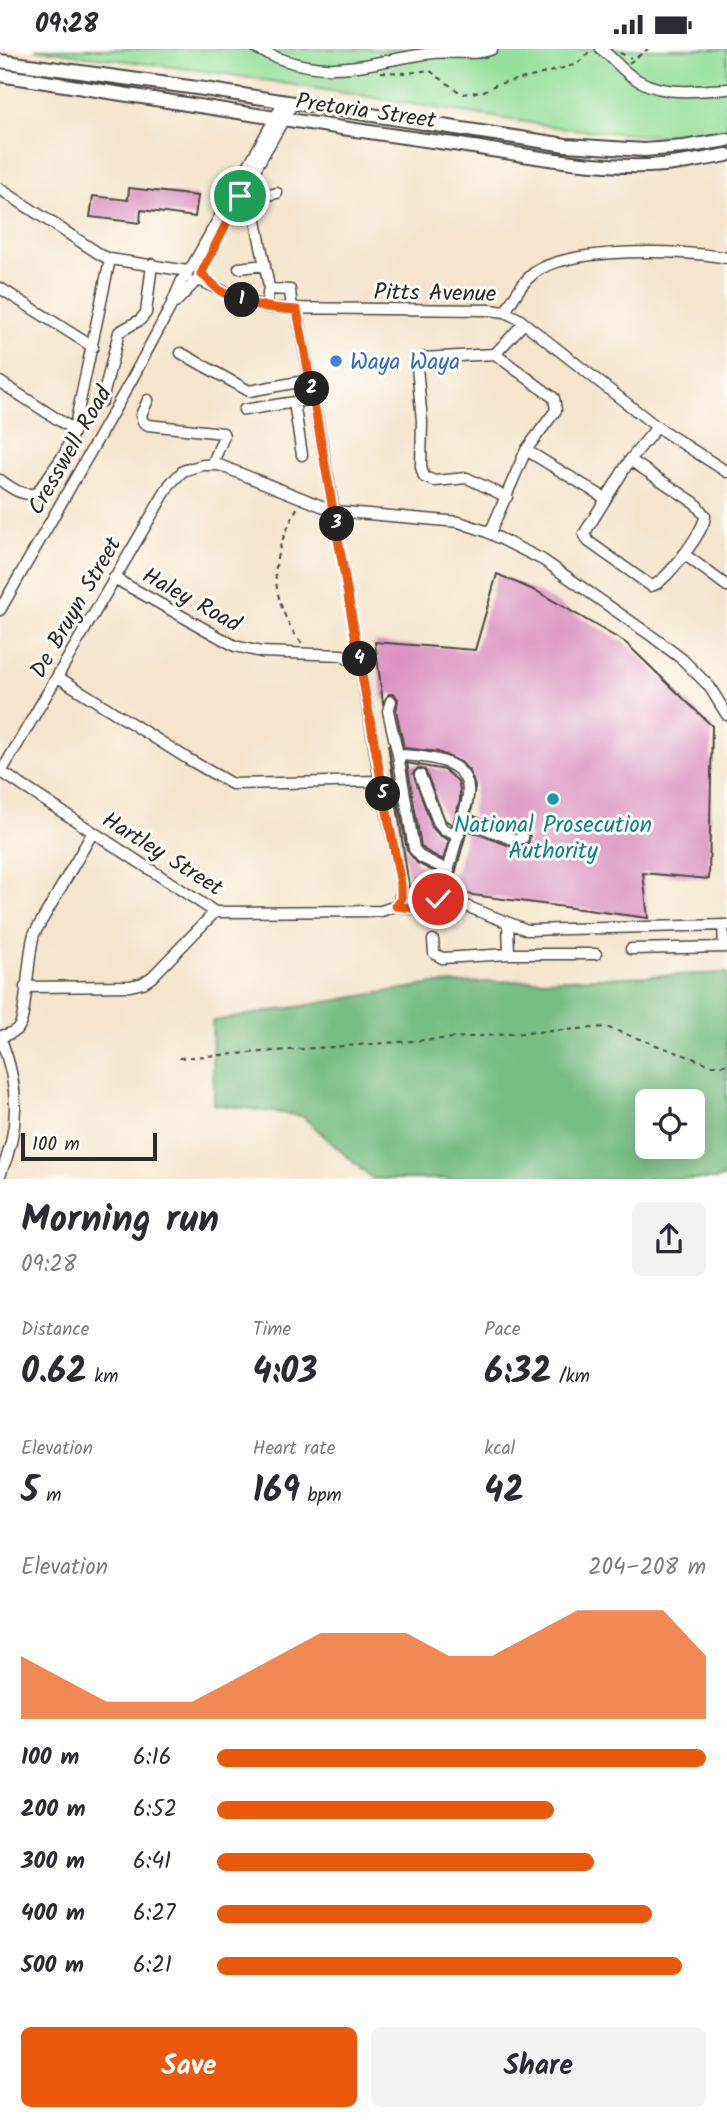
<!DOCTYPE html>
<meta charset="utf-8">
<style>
:root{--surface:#fff;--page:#f2f2f3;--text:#2b2b33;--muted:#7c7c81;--accent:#ea580c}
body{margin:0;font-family:Kalam,sans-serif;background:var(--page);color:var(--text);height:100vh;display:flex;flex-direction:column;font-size:26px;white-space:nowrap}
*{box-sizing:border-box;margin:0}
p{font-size:23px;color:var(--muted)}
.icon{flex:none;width:38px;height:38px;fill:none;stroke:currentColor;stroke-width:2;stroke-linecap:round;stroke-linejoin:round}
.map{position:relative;height:1130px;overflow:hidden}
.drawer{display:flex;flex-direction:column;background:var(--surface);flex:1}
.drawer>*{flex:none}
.fabs{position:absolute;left:635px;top:1040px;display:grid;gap:14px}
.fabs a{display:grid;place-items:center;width:70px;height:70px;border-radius:10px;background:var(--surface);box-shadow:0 4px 18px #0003;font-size:35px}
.scale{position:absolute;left:21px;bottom:18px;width:136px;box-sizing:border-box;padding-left:7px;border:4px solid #2b2b2b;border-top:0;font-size:19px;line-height:24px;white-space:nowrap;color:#2b2b2b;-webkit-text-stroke:5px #fdfcf7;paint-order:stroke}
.pin{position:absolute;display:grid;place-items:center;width:60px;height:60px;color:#fff;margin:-30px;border:4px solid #fff;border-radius:50%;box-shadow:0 2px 7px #0007}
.km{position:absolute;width:35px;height:35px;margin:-18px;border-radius:50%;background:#222;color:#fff;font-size:19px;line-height:35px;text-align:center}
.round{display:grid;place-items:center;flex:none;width:74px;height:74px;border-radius:10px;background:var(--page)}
.head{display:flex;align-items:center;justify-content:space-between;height:119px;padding:0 21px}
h1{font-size:38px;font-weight:700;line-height:52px}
.metrics{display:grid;grid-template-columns:repeat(3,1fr);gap:10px;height:119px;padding:7px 21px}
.metrics div{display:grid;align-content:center}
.metrics b{font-size:35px;font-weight:700}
.metrics small{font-size:19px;font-weight:400}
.metrics p{font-size:19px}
.chart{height:196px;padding:14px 21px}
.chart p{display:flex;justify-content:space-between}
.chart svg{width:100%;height:126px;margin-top:7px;fill:var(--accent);opacity:.7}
.primary-button{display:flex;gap:14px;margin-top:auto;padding:14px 21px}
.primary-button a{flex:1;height:80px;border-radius:10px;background:var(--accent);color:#fff;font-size:28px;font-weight:700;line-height:80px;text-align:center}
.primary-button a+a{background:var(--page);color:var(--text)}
ul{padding:0 21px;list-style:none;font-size:23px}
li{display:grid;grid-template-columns:112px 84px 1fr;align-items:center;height:52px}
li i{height:18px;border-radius:9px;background:var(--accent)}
.status{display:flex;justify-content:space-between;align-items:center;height:49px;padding:0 35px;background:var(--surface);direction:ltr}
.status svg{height:19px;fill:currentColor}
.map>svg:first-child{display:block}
.green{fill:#95df9a;stroke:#608562;stroke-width:2}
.forest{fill:#78be82;stroke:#527456;stroke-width:2;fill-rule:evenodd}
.building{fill:#d98ebd}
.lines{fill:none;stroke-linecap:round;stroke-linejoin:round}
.minor-casing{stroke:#494743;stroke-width:13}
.major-casing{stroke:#494743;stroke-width:16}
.path{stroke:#494743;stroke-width:2;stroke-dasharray:5 5;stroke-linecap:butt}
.minor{stroke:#fff;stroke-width:10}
.major{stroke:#fff;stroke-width:12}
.route-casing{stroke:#fff;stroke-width:14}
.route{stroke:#ea580c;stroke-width:9}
.shop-dot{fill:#3f7fe0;stroke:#fdfcf7;stroke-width:2.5}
.culture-dot{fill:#0f9aa8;stroke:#fdfcf7;stroke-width:2.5}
.labels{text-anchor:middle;stroke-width:6;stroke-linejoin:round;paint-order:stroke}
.street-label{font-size:23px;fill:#2b2b2b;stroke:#fdfcf7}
.shop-label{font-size:23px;fill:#366cbe;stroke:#fdfcf7;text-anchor:start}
.culture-label{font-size:23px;fill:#0d838f;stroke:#fdfcf7}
</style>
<div class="status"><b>09:28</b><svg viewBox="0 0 49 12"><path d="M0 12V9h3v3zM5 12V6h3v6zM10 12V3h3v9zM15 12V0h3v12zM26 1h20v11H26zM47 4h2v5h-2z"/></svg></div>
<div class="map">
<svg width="727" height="1131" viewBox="0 0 727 1131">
<rect width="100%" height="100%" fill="#fdfcf7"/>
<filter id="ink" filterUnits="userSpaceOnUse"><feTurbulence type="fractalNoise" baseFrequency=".0143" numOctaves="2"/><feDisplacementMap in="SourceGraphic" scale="14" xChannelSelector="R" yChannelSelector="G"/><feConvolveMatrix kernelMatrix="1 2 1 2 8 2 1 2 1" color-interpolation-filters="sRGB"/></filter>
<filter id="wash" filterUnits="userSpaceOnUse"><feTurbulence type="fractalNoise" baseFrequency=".00686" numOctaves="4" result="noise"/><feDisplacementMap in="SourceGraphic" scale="28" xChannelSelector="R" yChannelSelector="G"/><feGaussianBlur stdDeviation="1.57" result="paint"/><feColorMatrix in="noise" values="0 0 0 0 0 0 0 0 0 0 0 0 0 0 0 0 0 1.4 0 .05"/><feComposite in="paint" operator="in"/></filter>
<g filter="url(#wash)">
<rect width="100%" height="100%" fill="#f4e5cc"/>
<path class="green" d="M 35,0 L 727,0 L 727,79 L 682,87 L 640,86 L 562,79 L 219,24 Z"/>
<path class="forest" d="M 727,924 L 727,1127 L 716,1130 L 372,1130 L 302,1067 L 214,1055 L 212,972 L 433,935 ZM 648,1052 L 693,1052 L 693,1097 L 648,1097 Z"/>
<g id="blocks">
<path class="building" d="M 129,139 L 198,147 L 195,168 L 141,161 L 140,174 L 90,168 L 93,147 L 128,151 Z
M 497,525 L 538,543 L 626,594 L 712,677 L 709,830 L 643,824 L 648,869 L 450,843 L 467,781 L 513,798 L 528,795 L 530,787 L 526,782 L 515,783 L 471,766 L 475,737 L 470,723 L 461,713 L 438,703 L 404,699 L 396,662 L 398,650 L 394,645 L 389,645 L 383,654 L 375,593 L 475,601 Z
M 388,695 L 407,801 L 417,814 L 439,825 L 434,841 L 409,838 Z
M 407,714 L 445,721 L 458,732 L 460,740 L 460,752 L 453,776 L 445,771 L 425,721 L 418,719 L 413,724 L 432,778 L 439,786 L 449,791 L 443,811 L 426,802 L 421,797 Z"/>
</g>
</g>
<g filter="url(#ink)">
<use href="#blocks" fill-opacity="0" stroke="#494743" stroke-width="2"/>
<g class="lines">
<defs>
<path id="minor" d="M 257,0 C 329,35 361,13 433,4 C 450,2 477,7 492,0
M 601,0 C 612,8 619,18 630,26 C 658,48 694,42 727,40
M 0,140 L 101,206 L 110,210 L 188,222
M 191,219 L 284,53
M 239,219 L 265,216
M 201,223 L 240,147 L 293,54
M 198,231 L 246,252 L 273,259 L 490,261 L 505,263 L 519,270 L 657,378 L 727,423
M 0,239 L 93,298
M 269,240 L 290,241 L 292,260
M 175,254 L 196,232
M 266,258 L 269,238 L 254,162 L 261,148 L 277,144
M 297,261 L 334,462
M 505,263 C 514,249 521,234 534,224 C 568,198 685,200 727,209
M 181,304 L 249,342 L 310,331
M 495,305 L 524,274
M 0,333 L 74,381
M 148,351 L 141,366 L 143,373 L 148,376 L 223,384 L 224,387 L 212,416
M 102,352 L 119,283 L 140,271 L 146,264 L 152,215
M 294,353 L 302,406
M 244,361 L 314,350
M 526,401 L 605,449
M 630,411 L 695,454 L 705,467 C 705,481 665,535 651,537 L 589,493 L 584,485 L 630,411 L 657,378
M 0,431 C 12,439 22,448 37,444 L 65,404 L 74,381 L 110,210
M 490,484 L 526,401 L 556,361 L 554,349 L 495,305 L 422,309 L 417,314 L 417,318 L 422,372 L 421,418 L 424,428 L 435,432 L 467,429 L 507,448
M 684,505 L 727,537
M 0,561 L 132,330 L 170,259 L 182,231 L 187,227
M 58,628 L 188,710 L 232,735 L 380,732
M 391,652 L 388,662 L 398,706 C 430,708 476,710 467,753 L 442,844 L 426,858 L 415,860 L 396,857
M 398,706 L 414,800 L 421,808 L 449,822
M 0,722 L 215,863 L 381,862 L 396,857 L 399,854 L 402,835 L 380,732 L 361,619 L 342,606 L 261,603 L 235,597 L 114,529
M 0,725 L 170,435 L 183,422 L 192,419 L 203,416 L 219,416 L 334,462 L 459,473 L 485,482 L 543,511 L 653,588 L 682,610 L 709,637 L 727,666
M 420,726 L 439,775 L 444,781 L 459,786
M 463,771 L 515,791 L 523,789
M 438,850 L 453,852 L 527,881 L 727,876
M 508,874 L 509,905
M 723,876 L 724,898
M 433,891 L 434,904 L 442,909 L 509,905 L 596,905
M 631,900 L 727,898
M 25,938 L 130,937 L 143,934 L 152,928 L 215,863
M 0,987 C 8,986 14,984 19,978 C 26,968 28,905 34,885 L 93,783
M 0,988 C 19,1035 21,1079 0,1126"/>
<path id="major" d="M 0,12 L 204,40 L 566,96 L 644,101 L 684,98 L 727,91
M 0,26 C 144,48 287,72 432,92 C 503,101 575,119 648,117 C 675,116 701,111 727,106"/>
</defs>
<use href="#minor" class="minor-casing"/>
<use href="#major" class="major-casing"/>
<path class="path" d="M 620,4 L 631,9
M 629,14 L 648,0
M 381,23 L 408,24 L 429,21 L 462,45 L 484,42 L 497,35 L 535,27 L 577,15 L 591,1
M 297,459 C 290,474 282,489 278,505 C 270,532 283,574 302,594
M 336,471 L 359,607
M 179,1009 L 606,978 L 712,1016 L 727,1016"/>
<use href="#minor" class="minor"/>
<use href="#major" class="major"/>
</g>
</g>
<g class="lines" filter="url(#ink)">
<defs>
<path id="route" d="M 240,147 L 201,225 C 209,230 214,238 222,243 C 244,255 272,260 297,261 C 333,452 363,644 401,835 L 401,850 L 396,857 L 421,860 L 438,850"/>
</defs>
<use href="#route" class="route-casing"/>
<use href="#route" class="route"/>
</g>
<circle class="shop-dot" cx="336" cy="312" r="7"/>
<circle class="culture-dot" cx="553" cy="750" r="7"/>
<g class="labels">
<g class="street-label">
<text transform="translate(366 61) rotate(8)" y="8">Pretoria Street</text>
<text transform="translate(435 243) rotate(1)" y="8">Pitts Avenue</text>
<text transform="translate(69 401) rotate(-60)" y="8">Cresswell Road</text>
<text transform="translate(192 550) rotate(29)" y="8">Haley Road</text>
<text transform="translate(75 558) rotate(-60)" y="8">De Bruyn Street</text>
<text transform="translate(163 804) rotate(32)" y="8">Hartley Street</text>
</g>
<g class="shop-label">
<text x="350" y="320">Waya Waya</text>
</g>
<g class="culture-label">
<text x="553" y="783">National Prosecution<tspan x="553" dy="26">Authority</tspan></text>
</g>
</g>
</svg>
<div class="fabs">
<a><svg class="icon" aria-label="locate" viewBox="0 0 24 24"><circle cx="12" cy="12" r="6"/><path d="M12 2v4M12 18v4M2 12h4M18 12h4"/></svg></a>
</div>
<div class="scale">100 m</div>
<div class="pin" style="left:240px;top:147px;background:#1e9e55"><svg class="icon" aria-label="arrive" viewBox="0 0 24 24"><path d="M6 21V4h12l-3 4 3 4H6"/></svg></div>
<div class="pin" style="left:438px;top:850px;background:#d93025"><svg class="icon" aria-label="check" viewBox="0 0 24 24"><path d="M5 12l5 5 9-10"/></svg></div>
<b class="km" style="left:242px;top:251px">1</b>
<b class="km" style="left:312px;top:340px">2</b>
<b class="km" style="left:337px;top:475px">3</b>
<b class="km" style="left:360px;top:610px">4</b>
<b class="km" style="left:383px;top:745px">5</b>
</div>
<section class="drawer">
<div class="head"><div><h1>Morning run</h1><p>09:28</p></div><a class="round"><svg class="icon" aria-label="share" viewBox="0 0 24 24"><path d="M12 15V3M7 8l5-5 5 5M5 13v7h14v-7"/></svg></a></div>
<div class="metrics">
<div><p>Distance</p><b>0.62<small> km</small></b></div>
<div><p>Time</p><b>4:03</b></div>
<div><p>Pace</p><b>6:32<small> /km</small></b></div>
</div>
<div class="metrics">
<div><p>Elevation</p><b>5<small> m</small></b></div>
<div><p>Heart rate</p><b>169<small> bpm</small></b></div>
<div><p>kcal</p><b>42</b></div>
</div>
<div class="chart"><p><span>Elevation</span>204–208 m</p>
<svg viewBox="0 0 160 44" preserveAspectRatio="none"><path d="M0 44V22L10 30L20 38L30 38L40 38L50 30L60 22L70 14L80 14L90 14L100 22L110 22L120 14L130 6L140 6L150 6L160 22V44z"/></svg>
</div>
<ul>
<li><b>100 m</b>6:16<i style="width:100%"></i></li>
<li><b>200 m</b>6:52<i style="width:69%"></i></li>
<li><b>300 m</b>6:41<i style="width:77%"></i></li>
<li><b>400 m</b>6:27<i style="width:89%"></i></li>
<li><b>500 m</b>6:21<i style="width:95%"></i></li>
</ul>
<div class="primary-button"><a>Save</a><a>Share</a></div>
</section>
